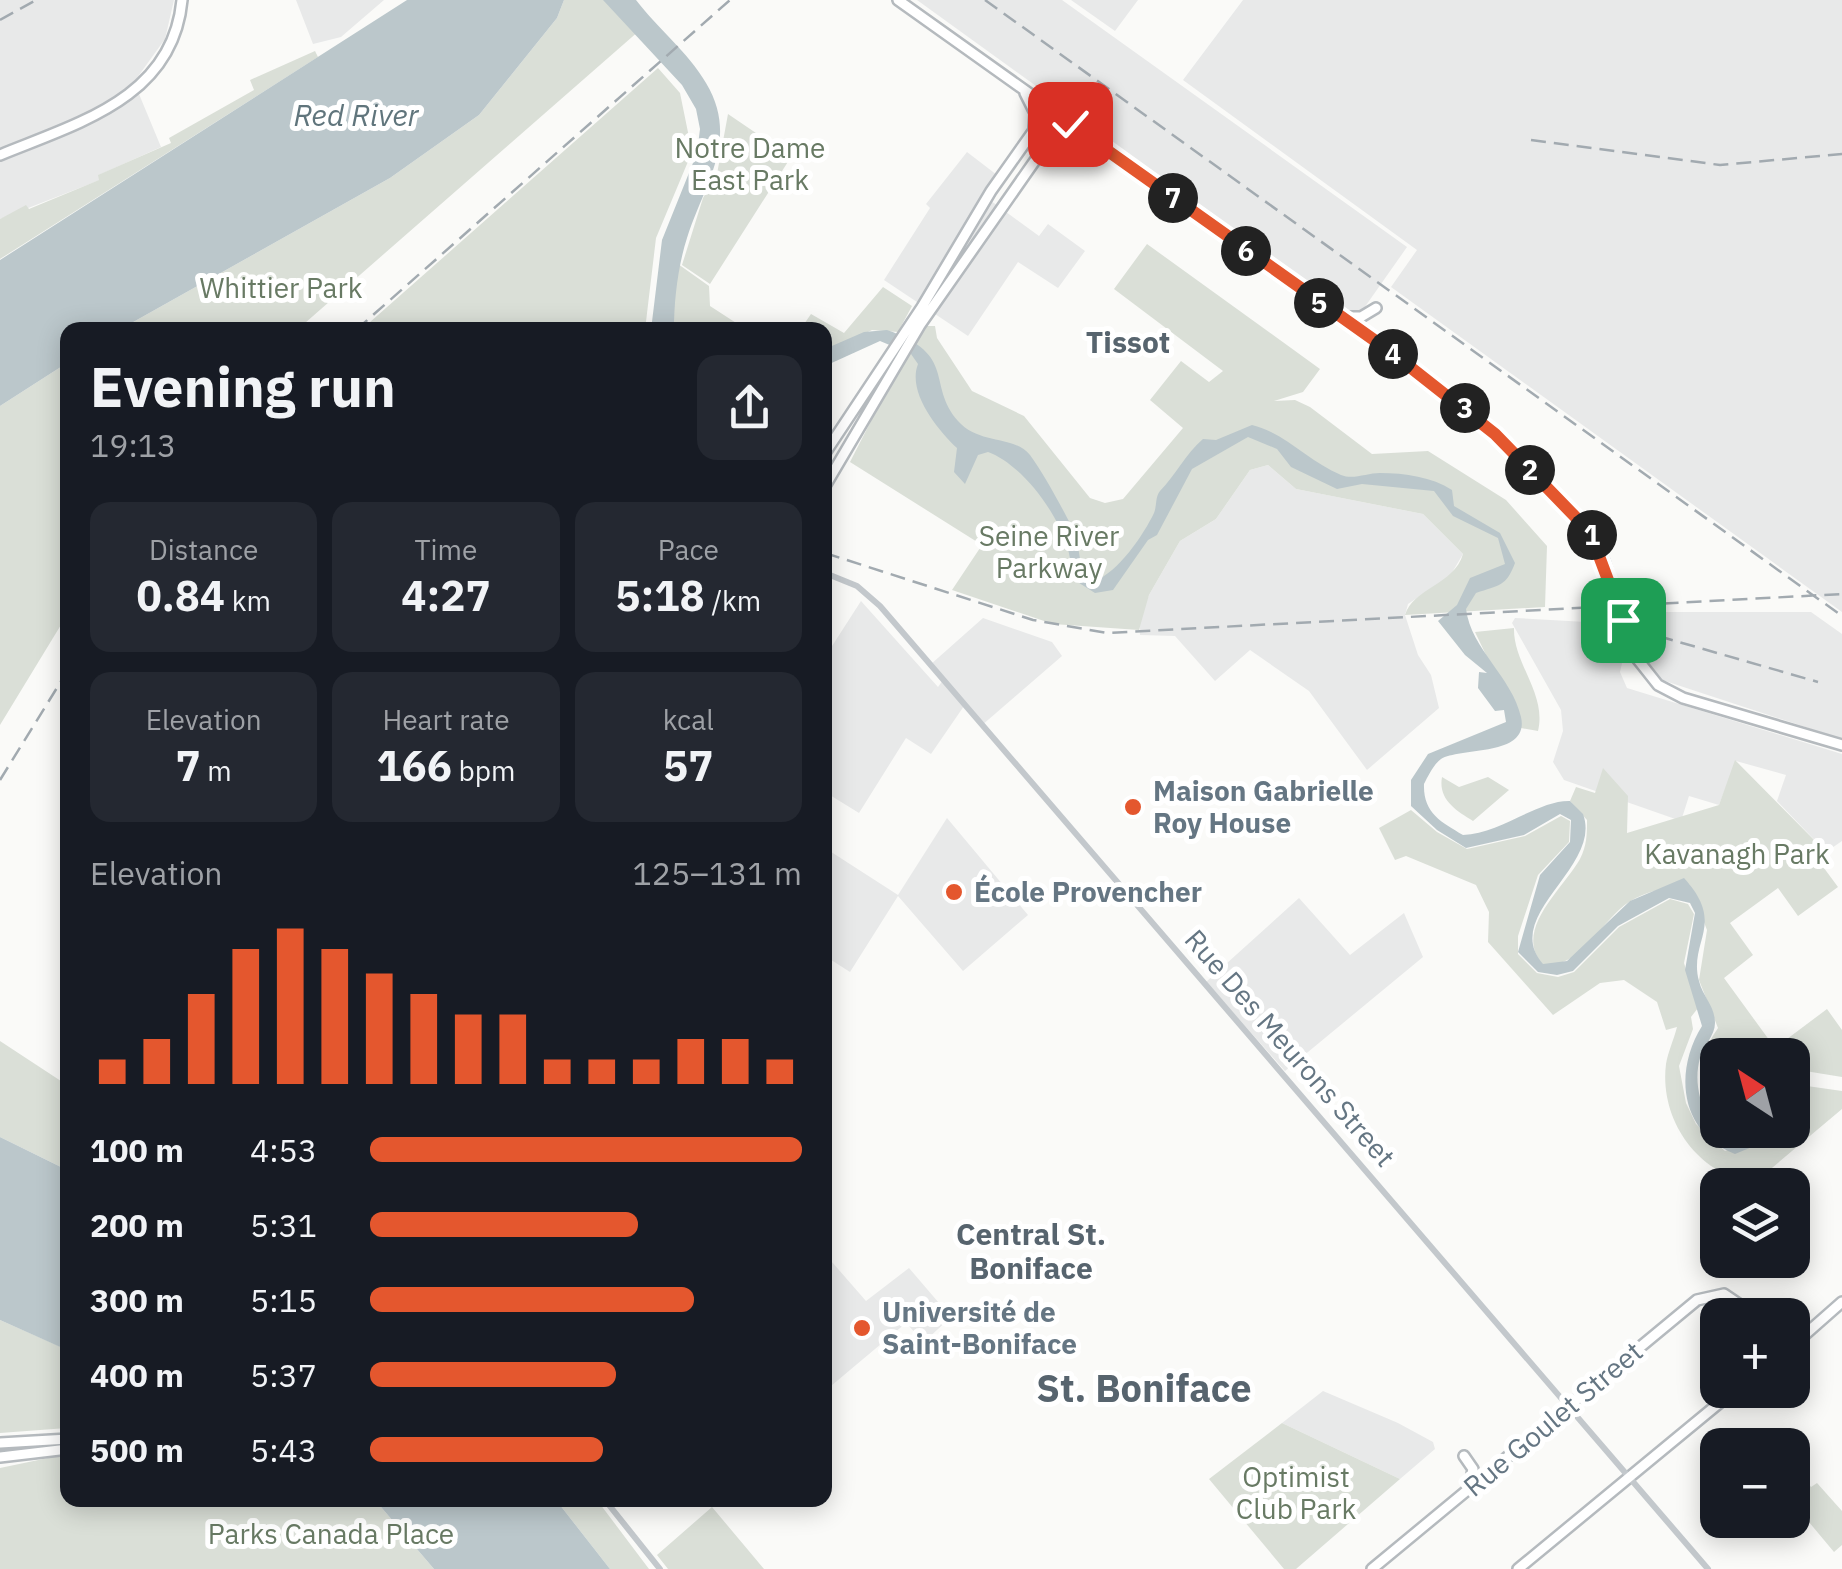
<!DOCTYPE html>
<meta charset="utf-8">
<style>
:root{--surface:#171b24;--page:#242831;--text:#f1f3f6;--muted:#9ea1a6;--accent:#e4572e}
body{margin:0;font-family:"IBM Plex Sans",sans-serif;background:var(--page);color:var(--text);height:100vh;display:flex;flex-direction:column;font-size:38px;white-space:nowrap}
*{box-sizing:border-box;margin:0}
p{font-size:32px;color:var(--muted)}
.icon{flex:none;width:55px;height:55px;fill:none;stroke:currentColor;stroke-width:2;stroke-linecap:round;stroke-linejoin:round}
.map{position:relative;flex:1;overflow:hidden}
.drawer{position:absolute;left:60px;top:322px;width:772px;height:1185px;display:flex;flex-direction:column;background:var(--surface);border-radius:20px;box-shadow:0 5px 25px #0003}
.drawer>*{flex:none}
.needle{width:65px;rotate:324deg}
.tools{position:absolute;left:1700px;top:1038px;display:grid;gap:20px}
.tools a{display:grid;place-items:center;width:110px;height:110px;border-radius:20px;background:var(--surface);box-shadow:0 5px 25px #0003;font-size:50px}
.pin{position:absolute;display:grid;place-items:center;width:85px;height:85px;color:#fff;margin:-42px;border-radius:20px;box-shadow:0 5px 15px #0006}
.km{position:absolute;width:50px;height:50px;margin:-25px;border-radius:50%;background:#222;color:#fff;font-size:28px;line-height:50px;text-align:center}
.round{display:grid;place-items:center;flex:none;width:105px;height:105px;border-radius:20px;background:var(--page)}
.summary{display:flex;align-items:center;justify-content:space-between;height:170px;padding:0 30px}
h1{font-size:55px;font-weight:800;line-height:75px}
.stats{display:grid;grid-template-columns:repeat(3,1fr);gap:15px;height:170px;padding:10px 30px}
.stats div{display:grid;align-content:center;border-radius:20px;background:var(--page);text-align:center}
.stats b{font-size:42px;font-weight:800}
.stats small{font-size:28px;font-weight:400}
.stats p{font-size:28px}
.chart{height:280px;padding:20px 30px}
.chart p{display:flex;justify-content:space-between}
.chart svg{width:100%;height:180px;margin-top:10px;stroke:var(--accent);stroke-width:6}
ul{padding:0 30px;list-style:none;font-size:32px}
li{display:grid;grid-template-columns:160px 120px 1fr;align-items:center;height:75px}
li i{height:25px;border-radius:12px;background:var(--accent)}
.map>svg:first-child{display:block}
.built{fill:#e8e9e9}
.green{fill:#dadfd7}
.water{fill:#bbc7cb}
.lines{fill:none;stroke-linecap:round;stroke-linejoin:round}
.major-casing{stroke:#b5babe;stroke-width:14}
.minor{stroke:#c3c8cc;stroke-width:6}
.major{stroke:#fff;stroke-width:9}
.rail{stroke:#a2aab0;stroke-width:2.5;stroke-dasharray:15 8;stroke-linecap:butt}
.route-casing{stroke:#fff;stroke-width:20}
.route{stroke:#e4572e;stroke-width:12}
.poi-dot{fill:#e4572e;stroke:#fff;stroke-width:4}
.labels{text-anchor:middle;stroke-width:10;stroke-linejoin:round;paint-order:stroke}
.park-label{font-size:28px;fill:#687a64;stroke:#fff}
.poi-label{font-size:28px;font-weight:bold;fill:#657683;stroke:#fff;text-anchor:start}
.street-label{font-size:28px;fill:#657683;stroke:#fff}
.water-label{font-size:30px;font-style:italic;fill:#60757c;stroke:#fff}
.neighbourhood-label{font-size:30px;font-weight:bold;fill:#57646e;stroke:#fff}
.district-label{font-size:38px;font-weight:bold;fill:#57646e;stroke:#fff}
</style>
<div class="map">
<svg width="1842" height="1569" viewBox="0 0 1842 1569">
<rect width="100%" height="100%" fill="#fafaf8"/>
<path class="built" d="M 0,0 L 174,0 L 165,39 L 134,82 L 161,147 L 99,175 L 100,180 L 0,219 Z
M 296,0 L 384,0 L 341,37 L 313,44 Z
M 917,0 L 1062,0 L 1407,247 L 1362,311 L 1350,313 Z
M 1071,0 L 1138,0 L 1115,31 Z
M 1243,0 L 1842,0 L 1842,612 L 1391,287 L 1417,250 L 1183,80 Z
M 967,152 L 997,175 L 983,195 L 1039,236 L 1048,224 L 1085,251 L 1058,288 L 1018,262 L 968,336 L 884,280 L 930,208 L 926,204 Z
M 1268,465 L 1296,489 L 1423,514 L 1463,554 L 1450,576 L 1408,604 L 1405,615 L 1418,655 L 1431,675 L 1439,708 L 1367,770 L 1309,691 L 1250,650 L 1215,681 L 1175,636 L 1140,635 L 1139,620 L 1149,595 L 1180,541 L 1216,519 L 1250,470 Z
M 861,601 L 938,687 L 943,680 L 930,665 L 983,618 L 1052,642 L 1062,656 L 981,726 L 964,706 L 931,754 L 906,738 L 859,813 L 825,792 L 825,657 Z
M 1629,612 L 1811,612 L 1842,634 L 1842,739 L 1662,680 L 1639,651 Z
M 1515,618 L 1586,622 L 1619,631 L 1625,650 L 1620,672 L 1627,688 L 1842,754 L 1842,841 L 1826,852 L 1777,801 L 1786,775 L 1736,761 L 1719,805 L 1689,796 L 1681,821 L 1564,780 L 1553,762 L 1563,731 L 1561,710 L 1512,623 Z
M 947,818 L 1028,915 L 963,971 L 898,896 L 850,972 L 825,956 L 825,848 L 898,895 Z
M 1299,898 L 1350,955 L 1404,913 L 1423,957 L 1285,1071 L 1206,982 Z
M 825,1254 L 866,1301 L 909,1268 L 951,1317 L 924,1342 L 906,1323 L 825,1391 Z
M 1323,1391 L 1398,1423 L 1433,1442 L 1435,1449 L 1400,1479 L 1282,1423 Z"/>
<path class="green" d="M 564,0 L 620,0 L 640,30 L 297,330 L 119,330 L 390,178 L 479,115 L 557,18 Z
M 315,51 L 318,57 L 0,259 L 0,219 L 26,205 L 29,209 L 99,180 L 98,175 L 171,143 L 169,138 L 254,90 L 250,80 Z
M 658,68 L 680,93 L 692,152 L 656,238 L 645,330 L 361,330 Z
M 728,114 L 791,157 L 710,284 L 682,265 L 703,198 L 717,174 Z
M 1147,244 L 1320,369 L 1303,392 L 1274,401 L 1295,400 L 1310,407 L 1372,454 L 1428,451 L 1506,500 L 1547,546 L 1545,607 L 1405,615 C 1413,588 1454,585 1463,554 L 1423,514 L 1296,489 L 1268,465 L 1250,470 L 1216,519 L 1180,541 L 1149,595 L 1139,630 L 1053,624 L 952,590 L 982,545 L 850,462 L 890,384 L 927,326 L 935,326 L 937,338 L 972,391 L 1024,416 L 1090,498 L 1105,503 L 1123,499 L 1183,428 L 1150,400 L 1181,361 L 1209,382 L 1223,371 L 1114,289 Z
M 678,264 L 709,286 L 710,306 L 747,330 L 670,330 Z
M 883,287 L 912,306 L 898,332 L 872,330 L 825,353 L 825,330 L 800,330 L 811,314 L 844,333 Z
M 67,363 L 67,615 L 0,725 L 0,406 Z
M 1514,628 C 1513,663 1547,694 1538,731 L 1521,728 L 1475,632 Z
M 1735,760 L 1826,852 L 1821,864 L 1838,887 L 1798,916 L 1778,888 L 1730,923 L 1753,955 L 1724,978 L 1775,1048 L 1827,1009 L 1842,1030 L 1842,1077 L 1793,1069 L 1792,1055 L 1718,1055 L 1718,1130 C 1696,1094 1693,1064 1718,1028 L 1699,980 L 1707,930 L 1689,884 C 1669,888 1647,890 1629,902 C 1602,919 1579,972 1542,964 C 1513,929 1564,888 1580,859 C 1587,845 1587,834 1587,820 L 1570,801 L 1576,787 L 1595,793 L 1603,768 L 1628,796 L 1627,833 L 1719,805 Z
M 1442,777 L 1459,787 L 1488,777 L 1509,790 L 1473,821 C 1455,810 1438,799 1442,777 Z
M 1411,810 L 1437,832 L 1467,849 L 1525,836 L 1561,816 L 1570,821 L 1569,842 L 1538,875 L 1518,936 L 1518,954 L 1537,973 L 1558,977 L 1574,972 L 1619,927 L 1670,899 L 1688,904 L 1694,914 L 1684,963 L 1698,1008 L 1691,1017 L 1693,1029 L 1679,1066 L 1686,1103 L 1696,1124 L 1725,1151 L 1760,1138 L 1762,1130 L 1792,1130 L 1793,1084 L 1842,1091 L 1842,1109 L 1754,1183 C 1698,1175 1659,1120 1666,1064 C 1668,1052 1674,1039 1677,1027 L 1666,1030 L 1657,1002 L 1624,980 L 1600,983 L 1553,1015 L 1488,942 L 1489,912 L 1476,885 L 1406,856 L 1395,860 L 1379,828 Z
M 0,1041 L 67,1085 L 67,1170 L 0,1137 Z
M 0,1320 L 68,1350 L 67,1428 L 0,1433 Z
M 1282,1423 L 1400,1479 L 1296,1569 L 1284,1569 L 1209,1479 Z
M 67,1454 L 68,1500 L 375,1500 L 434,1569 L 0,1569 L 0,1468 Z
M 1803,1463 L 1806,1467 L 1800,1472 L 1811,1487 L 1817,1483 L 1842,1511 L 1842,1545 L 1834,1552 L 1793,1503 L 1793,1472 Z
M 556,1500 L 597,1500 L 649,1569 L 610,1569 Z
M 712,1507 L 764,1569 L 668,1569 L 657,1555 Z"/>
<path class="water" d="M 407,0 L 564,0 L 557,18 L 479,115 L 390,178 L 119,330 L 68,330 L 67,363 L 0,406 L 0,260 Z
M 603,0 L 636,0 C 658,29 688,52 706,83 C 740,140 704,184 687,238 C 678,266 674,300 674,330 L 651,330 L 662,240 L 697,153 L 700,129 L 696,109 L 682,85 Z
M 887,330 C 958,355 926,384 958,421 C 979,445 1014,435 1030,455 C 1044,474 1061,506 1072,527 C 1083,546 1074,568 1094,581 C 1118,573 1144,534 1154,513 C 1157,506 1155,497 1160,491 C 1175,476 1186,453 1203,439 L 1216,440 L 1252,425 C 1285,433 1309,462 1341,475 C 1353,480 1367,473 1380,473 C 1405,473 1432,477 1452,490 L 1454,506 L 1500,533 L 1515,563 C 1506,587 1499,585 1476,593 L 1466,609 C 1471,649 1512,677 1521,717 C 1530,757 1461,747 1441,759 C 1434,764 1428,776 1424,784 C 1423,813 1441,822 1463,835 C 1500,834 1538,800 1570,801 L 1583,814 C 1603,867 1500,915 1543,964 L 1567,961 L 1630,901 L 1684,878 C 1727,925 1688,941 1699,981 C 1703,997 1715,1006 1715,1023 C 1715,1036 1703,1046 1700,1058 C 1691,1090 1706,1131 1739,1141 L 1746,1130 L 1762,1130 L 1752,1147 L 1735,1154 C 1679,1132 1674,1071 1702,1026 L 1685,970 L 1695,913 L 1690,903 L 1669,898 L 1618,926 L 1573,971 L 1557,975 L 1538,972 L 1518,952 L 1540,875 L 1570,842 L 1571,820 L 1560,814 L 1524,835 L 1466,848 L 1437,830 L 1411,806 L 1411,780 L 1428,754 L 1506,722 L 1504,710 L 1495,711 L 1478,688 L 1479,672 L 1487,673 L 1465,655 L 1438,621 L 1457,605 L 1470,578 L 1505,564 L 1498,538 L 1453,516 L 1434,491 L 1362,484 L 1337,489 L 1291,467 L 1277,449 L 1248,437 L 1192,469 L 1157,535 L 1148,540 L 1113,590 L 1095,593 L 1076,581 C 1070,568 1071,556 1066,543 C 1055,510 1021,464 988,452 L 978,455 L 965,484 L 954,472 L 957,448 C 937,429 907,392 918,364 L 911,354 L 880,341 L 825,366 L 825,349 L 864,332 Z
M 0,1137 L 67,1170 L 67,1350 L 0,1320 Z
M 375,1500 L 556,1500 L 610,1569 L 434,1569 Z"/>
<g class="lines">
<defs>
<path id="major" d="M 898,0 L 1391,351 L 1495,434 L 1590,532 L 1604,561 L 1635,656 L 1658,685 L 1683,698 L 1842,745
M 1025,93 L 1035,113 L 1034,129
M 0,155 C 78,123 173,98 182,0
M 1341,317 L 1361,317 L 1376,308
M 825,453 L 922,307 L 991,191 L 1049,109
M 825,486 L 920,325 L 1064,119
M 1792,1334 L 1809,1328
M 1792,1346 L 1842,1302
M 0,1443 L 68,1439
M 1464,1456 L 1473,1469 L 1470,1484
M 0,1457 L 68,1449
M 1372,1569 L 1697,1300 L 1724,1294 L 1755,1315
M 1518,1569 L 1735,1390"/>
</defs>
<use href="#major" class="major-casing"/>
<path class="minor" d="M 825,573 L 857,586 L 880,606 L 1708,1569
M 605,1500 L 660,1569"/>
<use href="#major" class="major"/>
<path class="rail" d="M 985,0 L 1842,616
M 0,20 L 36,0
M 1531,140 L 1720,165 L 1842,154
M 356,330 L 730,0
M 825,553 L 1033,620 L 1107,633 L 1842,594
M 1592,617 L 1818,682
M 0,780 L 68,670"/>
</g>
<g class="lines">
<defs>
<path id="route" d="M 1070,124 L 1391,352 L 1495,434 L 1590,532 L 1623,620"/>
</defs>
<use href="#route" class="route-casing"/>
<use href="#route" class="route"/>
</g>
<g class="poi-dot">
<circle cx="1133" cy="807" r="10"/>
<circle cx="954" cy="892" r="10"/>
<circle cx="862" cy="1328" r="10"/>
</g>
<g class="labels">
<g class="park-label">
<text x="750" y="158">Notre Dame<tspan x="750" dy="32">East Park</tspan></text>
<text x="281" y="298">Whittier Park</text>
<text x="1049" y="546">Seine River<tspan x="1049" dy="32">Parkway</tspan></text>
<text x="1737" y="864">Kavanagh Park</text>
<text x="1296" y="1487">Optimist<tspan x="1296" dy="32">Club Park</tspan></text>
<text x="331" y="1544">Parks Canada Place</text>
</g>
<g class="poi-label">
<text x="1153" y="801">Maison Gabrielle<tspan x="1153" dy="32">Roy House</tspan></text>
<text x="974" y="902">École Provencher</text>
<text x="882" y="1322">Université de<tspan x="882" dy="32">Saint-Boniface</tspan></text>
</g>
<g class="street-label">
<text transform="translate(1290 1048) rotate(49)" y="10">Rue Des Meurons Street</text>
<text transform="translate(1553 1419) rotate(-40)" y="10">Rue Goulet Street</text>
</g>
<g class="water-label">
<text x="356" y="126">Red River</text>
</g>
<g class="neighbourhood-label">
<text x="1128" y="353">Tissot</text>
<text x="1031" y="1245">Central St.<tspan x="1031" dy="34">Boniface</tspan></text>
</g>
<g class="district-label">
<text x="1144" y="1402">St. Boniface</text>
</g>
</g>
</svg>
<div class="tools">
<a><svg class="needle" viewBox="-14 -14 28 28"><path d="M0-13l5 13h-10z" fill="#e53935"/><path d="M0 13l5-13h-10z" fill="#9ea1a6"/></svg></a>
<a><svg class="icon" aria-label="layers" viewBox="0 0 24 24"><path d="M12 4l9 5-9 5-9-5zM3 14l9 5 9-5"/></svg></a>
<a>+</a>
<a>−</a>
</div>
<div class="pin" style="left:1623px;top:620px;background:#1e9e55"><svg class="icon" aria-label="arrive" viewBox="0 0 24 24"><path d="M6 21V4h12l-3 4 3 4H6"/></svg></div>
<div class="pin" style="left:1070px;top:124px;background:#d93025"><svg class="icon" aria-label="check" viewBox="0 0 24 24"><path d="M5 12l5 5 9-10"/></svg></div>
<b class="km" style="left:1592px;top:535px">1</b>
<b class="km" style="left:1530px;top:470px">2</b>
<b class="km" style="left:1465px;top:408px">3</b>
<b class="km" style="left:1393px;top:354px">4</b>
<b class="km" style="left:1319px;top:303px">5</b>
<b class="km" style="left:1246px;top:251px">6</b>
<b class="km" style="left:1173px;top:198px">7</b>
<section class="drawer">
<div class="summary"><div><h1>Evening run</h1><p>19:13</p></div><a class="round"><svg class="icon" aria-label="share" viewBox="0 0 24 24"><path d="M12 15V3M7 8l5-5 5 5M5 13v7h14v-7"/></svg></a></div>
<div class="stats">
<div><p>Distance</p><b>0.84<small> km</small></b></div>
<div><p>Time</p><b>4:27</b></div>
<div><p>Pace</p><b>5:18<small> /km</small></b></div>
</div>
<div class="stats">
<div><p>Elevation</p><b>7<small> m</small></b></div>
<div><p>Heart rate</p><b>166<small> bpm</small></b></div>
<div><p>kcal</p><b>57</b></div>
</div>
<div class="chart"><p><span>Elevation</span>125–131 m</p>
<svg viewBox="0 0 160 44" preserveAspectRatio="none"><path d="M5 44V38M15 44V33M25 44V22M35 44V11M45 44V6M55 44V11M65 44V17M75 44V22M85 44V27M95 44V27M105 44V38M115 44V38M125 44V38M135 44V33M145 44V33M155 44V38"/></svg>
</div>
<ul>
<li><b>100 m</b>4:53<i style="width:100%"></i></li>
<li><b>200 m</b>5:31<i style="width:62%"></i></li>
<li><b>300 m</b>5:15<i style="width:75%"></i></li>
<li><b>400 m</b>5:37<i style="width:57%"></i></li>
<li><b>500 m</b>5:43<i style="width:54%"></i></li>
</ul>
</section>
</div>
